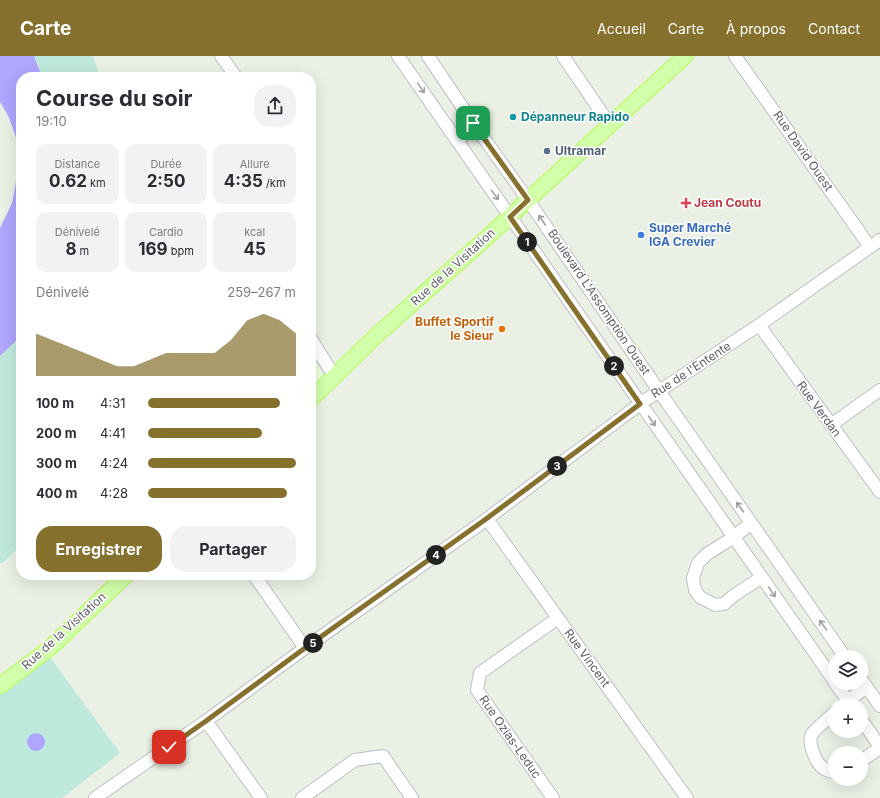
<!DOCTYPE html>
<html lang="fr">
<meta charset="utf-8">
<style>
:root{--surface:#fff;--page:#f2f2f3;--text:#2b2b33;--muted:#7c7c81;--accent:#85702d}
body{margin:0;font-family:Inter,sans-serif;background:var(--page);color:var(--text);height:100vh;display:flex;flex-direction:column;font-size:15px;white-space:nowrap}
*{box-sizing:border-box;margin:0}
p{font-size:13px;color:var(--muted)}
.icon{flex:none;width:22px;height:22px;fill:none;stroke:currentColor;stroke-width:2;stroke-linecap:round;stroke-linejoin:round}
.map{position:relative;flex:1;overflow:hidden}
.panel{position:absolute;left:16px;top:16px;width:300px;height:508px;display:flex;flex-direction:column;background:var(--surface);border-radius:16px;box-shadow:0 4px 16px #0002}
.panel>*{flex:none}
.tools{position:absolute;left:828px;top:594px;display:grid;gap:8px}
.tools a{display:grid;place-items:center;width:40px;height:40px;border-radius:50%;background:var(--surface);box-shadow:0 4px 16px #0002;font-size:20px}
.pin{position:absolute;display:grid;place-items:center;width:34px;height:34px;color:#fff;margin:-17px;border-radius:8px;box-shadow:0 2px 6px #0006}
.km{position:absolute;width:20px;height:20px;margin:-10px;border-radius:50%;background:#222;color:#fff;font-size:11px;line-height:20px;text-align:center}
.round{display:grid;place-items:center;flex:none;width:42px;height:42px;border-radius:16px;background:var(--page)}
.overview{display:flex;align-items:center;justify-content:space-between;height:68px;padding:0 20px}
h1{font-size:22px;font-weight:700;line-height:30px}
.metrics{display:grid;grid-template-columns:repeat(3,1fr);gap:6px;height:68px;padding:4px 20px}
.metrics div{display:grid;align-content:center;border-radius:10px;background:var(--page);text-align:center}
.metrics b{font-size:17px;font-weight:700}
.metrics small{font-size:11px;font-weight:400}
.metrics p{font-size:11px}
.chart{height:112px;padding:8px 20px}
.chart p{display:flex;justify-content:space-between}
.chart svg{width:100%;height:72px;margin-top:4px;fill:var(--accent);opacity:.7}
.button{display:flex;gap:8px;margin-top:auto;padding:8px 20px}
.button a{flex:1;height:46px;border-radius:16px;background:var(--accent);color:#fff;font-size:16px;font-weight:700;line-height:46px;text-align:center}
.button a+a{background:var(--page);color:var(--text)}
ul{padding:0 20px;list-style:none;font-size:13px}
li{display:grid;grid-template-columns:64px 48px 1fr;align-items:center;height:30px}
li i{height:10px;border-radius:5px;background:var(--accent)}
header{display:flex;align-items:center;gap:24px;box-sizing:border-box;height:56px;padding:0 20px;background:var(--accent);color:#fff}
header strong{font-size:19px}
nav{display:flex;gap:22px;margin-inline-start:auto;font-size:14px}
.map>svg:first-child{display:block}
.commercial{fill:#eeffda}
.green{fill:#bfe9dc}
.water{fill:#b0a5ff}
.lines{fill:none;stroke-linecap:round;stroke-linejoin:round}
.minor-casing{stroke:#c0bec6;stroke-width:14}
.major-casing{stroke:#b6fa53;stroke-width:17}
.minor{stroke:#fff;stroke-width:12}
.major{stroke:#d2ffaa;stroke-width:15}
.oneway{stroke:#9e9da3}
.route-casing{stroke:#fff;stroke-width:8}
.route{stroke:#85702d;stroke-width:5}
.culture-dot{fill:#0f9aa8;stroke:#fff;stroke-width:1.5}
.service-dot{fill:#5c6f8a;stroke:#fff;stroke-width:1.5}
.health-dot{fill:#e0444e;stroke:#fff;stroke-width:1.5}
.shop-dot{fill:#3f7fe0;stroke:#fff;stroke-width:1.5}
.food-dot{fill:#e8710a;stroke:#fff;stroke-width:1.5}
.labels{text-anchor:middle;stroke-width:3;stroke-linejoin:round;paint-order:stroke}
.culture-label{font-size:12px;font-weight:bold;fill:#0d838f;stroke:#fff;text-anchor:start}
.service-label{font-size:12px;font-weight:bold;fill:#4e5e75;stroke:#fff;text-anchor:start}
.street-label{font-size:12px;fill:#5e5c66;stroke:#fff}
.health-label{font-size:12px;font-weight:bold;fill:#be3a42;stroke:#fff;text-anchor:start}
.shop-label{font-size:12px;font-weight:bold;fill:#366cbe;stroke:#fff;text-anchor:start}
.food-label{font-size:12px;font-weight:bold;fill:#c56008;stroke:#fff;text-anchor:end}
</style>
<header>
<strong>Carte</strong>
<nav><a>Accueil</a><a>Carte</a><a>À propos</a><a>Contact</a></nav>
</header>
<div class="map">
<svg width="880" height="742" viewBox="0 0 880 742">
<rect width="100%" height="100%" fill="#eaf0e4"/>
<path class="commercial" d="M 311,299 L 324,320 L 311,332 Z"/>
<path class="green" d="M 34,0 L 93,0 L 100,21 L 42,21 Z
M 21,280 L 21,489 L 3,507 L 0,507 L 0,300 Z
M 47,597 L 120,697 L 62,742 L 0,742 L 0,633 Z"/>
<path class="water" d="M 0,0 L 34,0 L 42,21 L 21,21 L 21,97 L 9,61 L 0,46 Z
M 21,100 L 21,280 L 0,300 L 0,172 L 12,147 Z
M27 686a9 9 0 1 1 18 0a9 9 0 1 1-18 0Z"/>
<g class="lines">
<defs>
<path id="minor" d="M 221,0 L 236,21
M 398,0 L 835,626
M 428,0 L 473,67 L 528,144 L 659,335 L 845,601
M 563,0 L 610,69
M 735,0 L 870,191
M 457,84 L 476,70
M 759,269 L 880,436
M 311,283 L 334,320
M 831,369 L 880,334
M 487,463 L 687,742
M 751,467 L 734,481 L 707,498 L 698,507 L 693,522 L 695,534 L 700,541 L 715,549 L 724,548 L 733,540 L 762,521
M 254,519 L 305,592
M 861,623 L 880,650
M 835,627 L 851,649
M 843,649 L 866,631
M 835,656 C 830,661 814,674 812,678 C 807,686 816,707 823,712 C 827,715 831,716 835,716
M 861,663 L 880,691
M 206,665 L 261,742
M 861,705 L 880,692
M 95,742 L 206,665 L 305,592 L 480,468 L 644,345 L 759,269 L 880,184
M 302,742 L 355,704 L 383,700 L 412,742
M 553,742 L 477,634 L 480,617 L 558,562"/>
<path id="major" d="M 311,343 L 378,278 L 482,186 L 685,0
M 0,630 L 52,590 L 126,519"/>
</defs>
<use href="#minor" class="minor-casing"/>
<use href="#major" class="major-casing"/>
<use href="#minor" class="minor"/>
<use href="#major" class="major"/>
</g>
<defs><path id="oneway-shaft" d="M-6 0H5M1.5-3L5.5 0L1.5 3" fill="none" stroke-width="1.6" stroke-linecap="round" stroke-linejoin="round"/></defs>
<g class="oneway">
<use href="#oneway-shaft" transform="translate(421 32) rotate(55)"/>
<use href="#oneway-shaft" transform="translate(495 139) rotate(55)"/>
<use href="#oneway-shaft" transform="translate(542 164) rotate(-124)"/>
<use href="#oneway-shaft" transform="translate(652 365) rotate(55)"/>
<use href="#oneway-shaft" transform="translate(740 451) rotate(-125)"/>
<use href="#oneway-shaft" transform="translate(772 536) rotate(55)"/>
<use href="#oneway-shaft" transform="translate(823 569) rotate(-125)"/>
</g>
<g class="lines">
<defs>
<path id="route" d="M 169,691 L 206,665 L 305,592 L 486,463 L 640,348 L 510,161 L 528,144 L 473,67"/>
</defs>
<use href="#route" class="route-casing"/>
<use href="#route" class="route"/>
</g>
<circle class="culture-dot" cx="513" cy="61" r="4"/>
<circle class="service-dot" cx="547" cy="95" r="4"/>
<path class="health-dot" d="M684 141h4v4h4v4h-4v4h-4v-4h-4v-4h4z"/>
<circle class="shop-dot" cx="641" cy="179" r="4"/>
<circle class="food-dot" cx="502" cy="273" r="4"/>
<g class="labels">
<g class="culture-label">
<text x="521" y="65">Dépanneur Rapido</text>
</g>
<g class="service-label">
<text x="555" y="99">Ultramar</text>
</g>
<g class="street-label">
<text transform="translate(803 95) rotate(55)" y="4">Rue David Ouest</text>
<text transform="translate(453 211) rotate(-42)" y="4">Rue de la Visitation</text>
<text transform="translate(599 246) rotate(56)" y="4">Boulevard L'Assomption Ouest</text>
<text transform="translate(691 314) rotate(-33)" y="4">Rue de l'Entente</text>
<text transform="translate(819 353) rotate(54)" y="4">Rue Verdan</text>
<text transform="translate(64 575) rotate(-42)" y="4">Rue de la Visitation</text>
<text transform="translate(587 602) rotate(54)" y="4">Rue Vincent</text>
<text transform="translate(510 681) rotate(55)" y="4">Rue Ozias-Leduc</text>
</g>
<g class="health-label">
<text x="694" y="151">Jean Coutu</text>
</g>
<g class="shop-label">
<text x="649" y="176">Super Marché<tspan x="649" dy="14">IGA Crevier</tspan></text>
</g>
<g class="food-label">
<text x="494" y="270">Buffet Sportif<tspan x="494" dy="14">le Sieur</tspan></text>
</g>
</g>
</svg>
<div class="tools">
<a><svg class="icon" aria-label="layers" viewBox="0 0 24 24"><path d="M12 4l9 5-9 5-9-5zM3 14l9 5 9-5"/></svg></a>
<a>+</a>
<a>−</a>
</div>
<div class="pin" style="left:473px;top:67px;background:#1e9e55"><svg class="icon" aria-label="arrive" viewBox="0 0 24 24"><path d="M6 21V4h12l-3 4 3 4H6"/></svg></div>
<div class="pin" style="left:169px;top:691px;background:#d93025"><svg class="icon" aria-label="check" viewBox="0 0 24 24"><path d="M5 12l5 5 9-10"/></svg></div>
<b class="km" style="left:527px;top:186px">1</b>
<b class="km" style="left:614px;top:310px">2</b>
<b class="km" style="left:557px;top:410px">3</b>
<b class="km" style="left:436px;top:499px">4</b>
<b class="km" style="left:313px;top:587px">5</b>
<section class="panel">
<div class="overview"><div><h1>Course du soir</h1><p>19:10</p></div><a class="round"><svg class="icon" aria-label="share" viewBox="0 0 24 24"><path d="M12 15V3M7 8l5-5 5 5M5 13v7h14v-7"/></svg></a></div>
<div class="metrics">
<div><p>Distance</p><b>0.62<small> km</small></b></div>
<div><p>Durée</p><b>2:50</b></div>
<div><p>Allure</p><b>4:35<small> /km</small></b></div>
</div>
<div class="metrics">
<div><p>Dénivelé</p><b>8<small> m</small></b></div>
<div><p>Cardio</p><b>169<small> bpm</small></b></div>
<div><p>kcal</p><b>45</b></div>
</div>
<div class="chart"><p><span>Dénivelé</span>259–267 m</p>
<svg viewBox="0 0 160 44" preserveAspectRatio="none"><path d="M0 44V18L10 22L20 26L30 30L40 34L50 38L60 38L70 34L80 30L90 30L100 30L110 30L120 22L130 10L140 6L150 10L160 18V44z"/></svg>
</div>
<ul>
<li><b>100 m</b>4:31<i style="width:89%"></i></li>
<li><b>200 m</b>4:41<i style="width:77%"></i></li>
<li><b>300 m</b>4:24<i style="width:100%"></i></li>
<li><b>400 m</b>4:28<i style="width:94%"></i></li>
</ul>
<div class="button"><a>Enregistrer</a><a>Partager</a></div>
</section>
</div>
